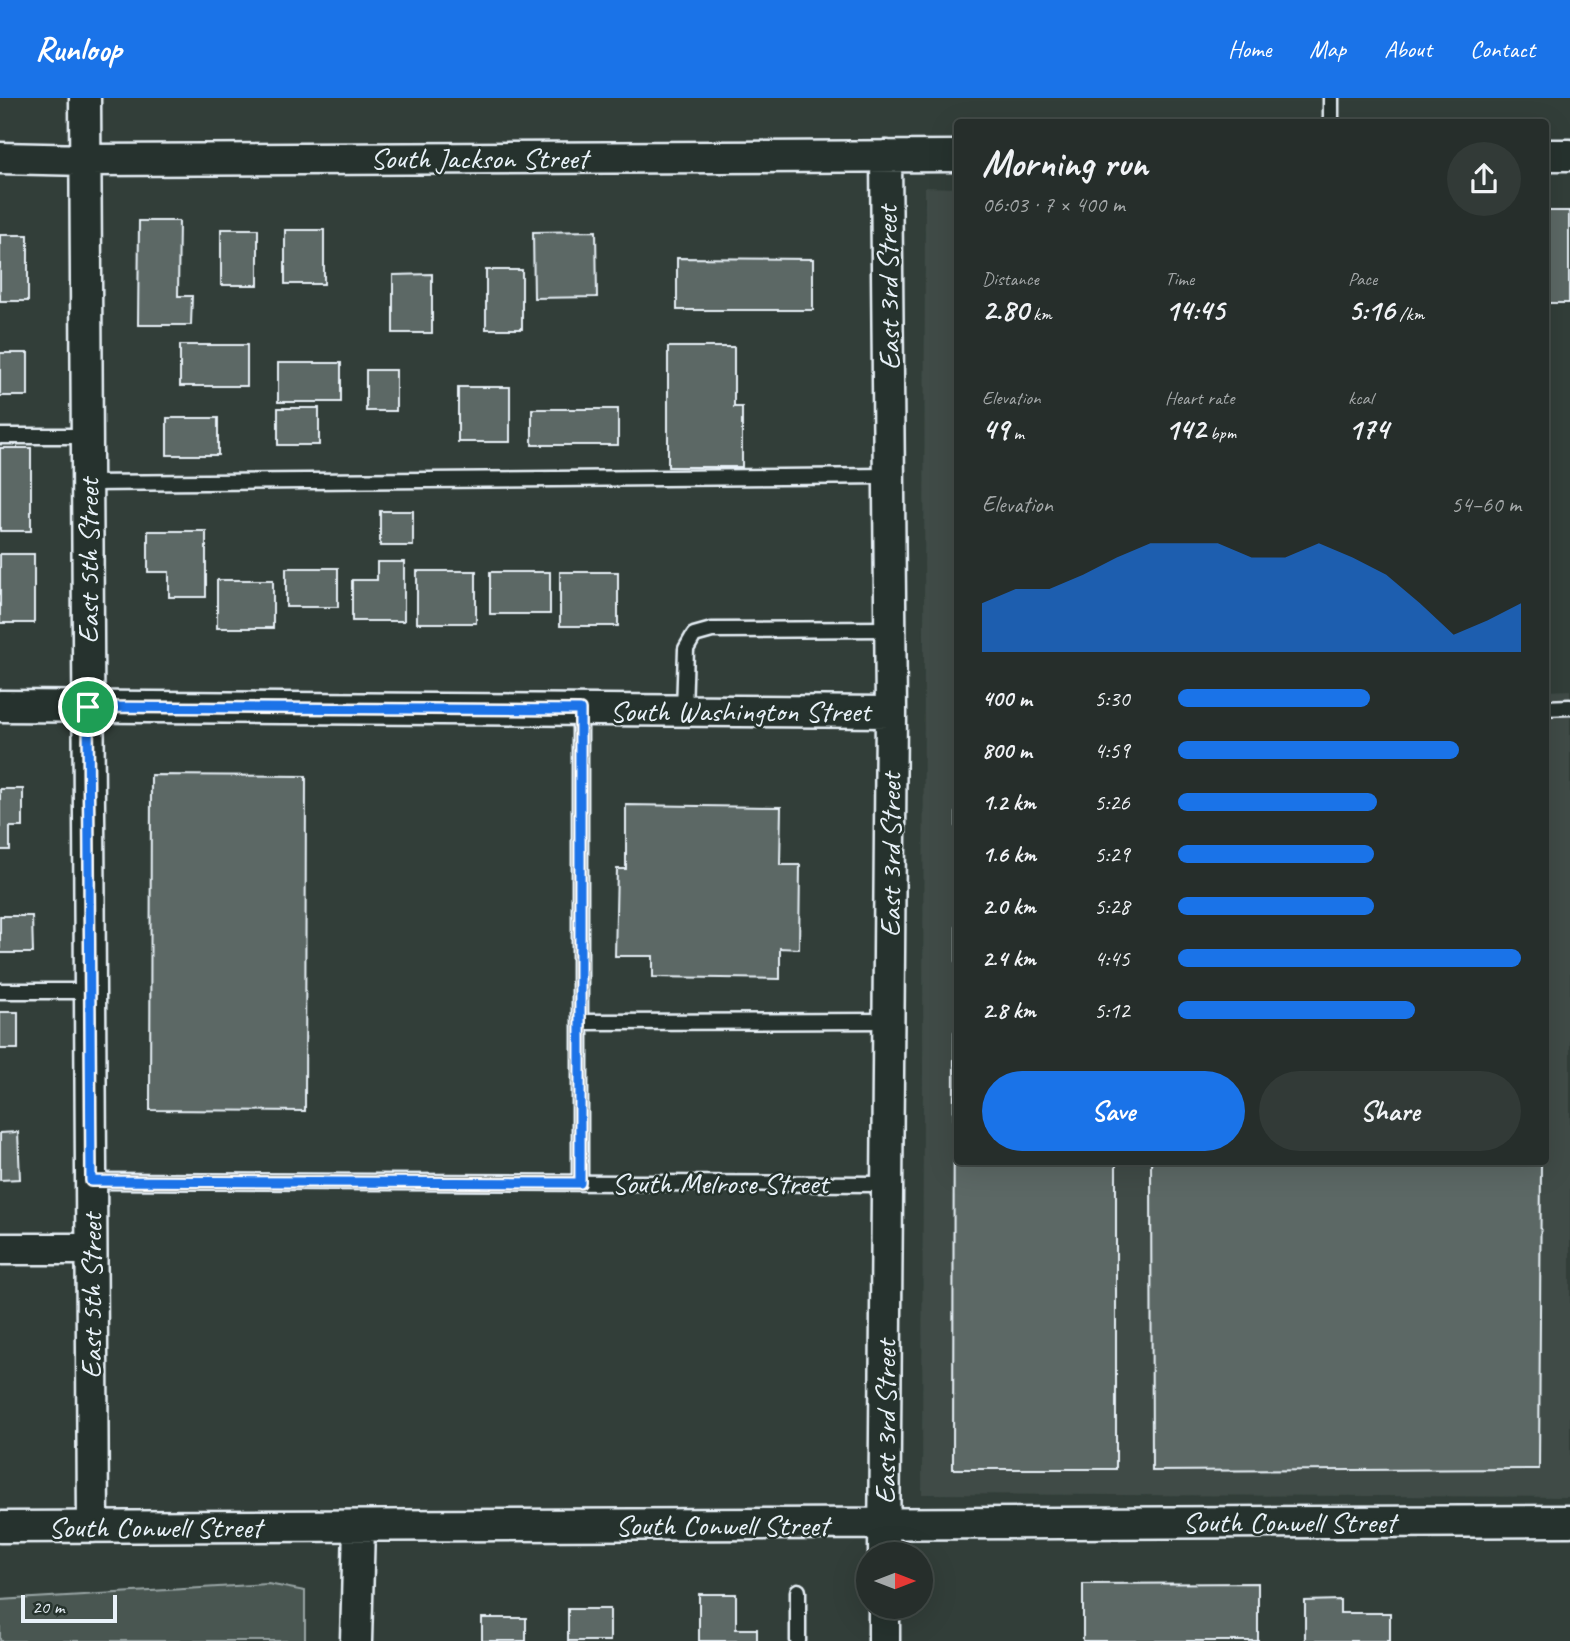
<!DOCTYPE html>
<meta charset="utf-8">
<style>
:root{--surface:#262e2b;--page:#323a37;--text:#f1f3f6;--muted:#a4a8a9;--line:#424a47;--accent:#1a73e8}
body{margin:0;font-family:Caveat,sans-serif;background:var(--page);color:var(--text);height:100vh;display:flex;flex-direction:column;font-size:26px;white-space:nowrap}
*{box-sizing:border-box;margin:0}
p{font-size:23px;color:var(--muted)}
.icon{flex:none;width:38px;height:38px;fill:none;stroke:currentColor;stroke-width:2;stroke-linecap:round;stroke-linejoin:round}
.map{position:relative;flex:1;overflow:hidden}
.side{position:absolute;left:954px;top:21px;width:595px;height:1046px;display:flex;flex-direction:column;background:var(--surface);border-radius:7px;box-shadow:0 7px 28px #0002,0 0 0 2px var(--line)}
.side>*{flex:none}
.needle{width:46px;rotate:90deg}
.controls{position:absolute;left:856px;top:1444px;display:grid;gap:14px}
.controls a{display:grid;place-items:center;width:77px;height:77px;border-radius:50%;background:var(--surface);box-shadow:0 7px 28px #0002,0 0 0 2px var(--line);font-size:35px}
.scale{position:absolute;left:21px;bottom:18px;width:96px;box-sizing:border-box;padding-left:7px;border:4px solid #e8f1f8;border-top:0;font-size:19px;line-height:24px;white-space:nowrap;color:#e8f1f8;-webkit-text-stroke:5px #26332d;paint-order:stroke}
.pin{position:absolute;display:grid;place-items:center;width:60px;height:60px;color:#fff;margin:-30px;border:4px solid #fff;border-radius:50%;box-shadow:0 2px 7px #0007}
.round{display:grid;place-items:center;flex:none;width:74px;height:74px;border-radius:37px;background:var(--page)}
.summary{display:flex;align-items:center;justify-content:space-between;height:119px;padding:0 28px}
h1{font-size:38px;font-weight:800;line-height:52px}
.stats{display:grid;grid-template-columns:repeat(3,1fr);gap:10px;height:119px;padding:7px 28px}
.stats div{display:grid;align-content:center}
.stats b{font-size:30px;font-weight:800}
.stats small{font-size:19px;font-weight:400}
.stats p{font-size:19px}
.chart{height:196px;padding:14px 28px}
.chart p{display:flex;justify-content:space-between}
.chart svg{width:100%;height:126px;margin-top:7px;fill:var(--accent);opacity:.7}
.cta{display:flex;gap:14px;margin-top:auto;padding:14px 28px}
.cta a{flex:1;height:80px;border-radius:42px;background:var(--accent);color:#fff;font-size:28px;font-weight:800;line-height:80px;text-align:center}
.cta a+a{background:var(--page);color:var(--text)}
ul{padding:0 28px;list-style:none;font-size:23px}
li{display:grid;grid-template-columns:112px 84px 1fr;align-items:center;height:52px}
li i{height:18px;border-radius:9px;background:var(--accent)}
header{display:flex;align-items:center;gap:42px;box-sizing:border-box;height:98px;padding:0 35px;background:var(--accent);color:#fff}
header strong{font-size:33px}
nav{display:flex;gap:38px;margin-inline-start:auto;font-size:24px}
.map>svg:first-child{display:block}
.built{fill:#3f4b46}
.green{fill:#495651;stroke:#98a4a4;stroke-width:2}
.building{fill:#5c6865;stroke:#e8f1f8;stroke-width:2}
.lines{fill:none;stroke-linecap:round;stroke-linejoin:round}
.service-casing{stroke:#e8f1f8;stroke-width:19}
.minor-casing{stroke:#e8f1f8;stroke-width:35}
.service{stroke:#26332d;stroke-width:14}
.minor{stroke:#26332d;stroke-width:30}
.route-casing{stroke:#fff;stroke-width:14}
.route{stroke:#1a73e8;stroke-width:9}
.labels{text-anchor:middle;stroke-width:5;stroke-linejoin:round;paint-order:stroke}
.street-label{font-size:30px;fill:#e8f1f8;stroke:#26332d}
</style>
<header>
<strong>Runloop</strong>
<nav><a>Home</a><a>Map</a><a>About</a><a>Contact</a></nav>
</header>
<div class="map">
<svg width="1570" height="1543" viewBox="0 0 1570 1543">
<rect width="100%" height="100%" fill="#323e39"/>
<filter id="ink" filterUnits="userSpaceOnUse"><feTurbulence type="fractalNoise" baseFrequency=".0143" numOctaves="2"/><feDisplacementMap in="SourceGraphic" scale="14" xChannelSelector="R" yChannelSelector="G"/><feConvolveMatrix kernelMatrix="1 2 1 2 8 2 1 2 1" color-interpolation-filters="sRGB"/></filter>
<g filter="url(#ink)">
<path class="built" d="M 925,89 L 957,90 L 957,1064 L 1545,1064 L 1545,593 L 1570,592 L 1570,1399 L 922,1396 Z"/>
<path class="green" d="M 268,1486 L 305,1493 L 305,1543 L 0,1543 L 0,1502 Z"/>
<path class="building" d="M 1545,113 L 1569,113 L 1569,205 L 1545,205 Z
M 139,123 L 179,123 L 178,198 L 192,198 L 191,227 L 138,227 Z
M 221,131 L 258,131 L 258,187 L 221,187 Z
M 285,132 L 324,132 L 324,186 L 285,186 Z
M 596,133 L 597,199 L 534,200 L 533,134 Z
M 0,137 L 28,137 L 28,203 L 0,203 Z
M 677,160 L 813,161 L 813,212 L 677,212 Z
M 486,172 L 522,172 L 522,231 L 486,231 Z
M 432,176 L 432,235 L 393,235 L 393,177 Z
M 180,247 L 247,247 L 247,288 L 180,288 Z
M 668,249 L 734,249 L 734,309 L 742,309 L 742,369 L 668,369 Z
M 0,255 L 28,255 L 28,298 L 0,298 Z
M 278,265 L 341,265 L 341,304 L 278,304 Z
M 366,272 L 396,272 L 396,313 L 366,313 Z
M 458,289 L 510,289 L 510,344 L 458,344 Z
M 278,310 L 319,310 L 319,347 L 278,347 Z
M 532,311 L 618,311 L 618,347 L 532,347 Z
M 167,320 L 218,320 L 218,357 L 167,357 Z
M 0,350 L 31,350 L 31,433 L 0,433 Z
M 380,413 L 413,413 L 413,448 L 380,448 Z
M 148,433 L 206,433 L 206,499 L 169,499 L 169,474 L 148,474 Z
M 0,456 L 34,456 L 34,525 L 0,525 Z
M 377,464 L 404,464 L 404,523 L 352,523 L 352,482 L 377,482 Z
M 286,470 L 338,470 L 338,509 L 286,509 Z
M 417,473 L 476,473 L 476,525 L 417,525 Z
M 490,474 L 550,474 L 550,516 L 490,516 Z
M 560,474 L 618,474 L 618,528 L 560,528 Z
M 217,482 L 273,482 L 273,530 L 217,530 Z
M 151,677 L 306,678 L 305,1013 L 150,1012 Z
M 956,687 L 957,687 L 957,886 L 956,886 Z
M 0,691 L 23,691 L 23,729 L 10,729 L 10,752 L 0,752 Z
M 626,707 L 781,709 L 780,767 L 800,767 L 799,851 L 780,850 L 780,881 L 653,879 L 653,858 L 615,858 L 617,771 L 626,771 Z
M 0,818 L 32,818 L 33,855 L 0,855 Z
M 0,914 L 18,914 L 18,951 L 0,951 Z
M 954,934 L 957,934 L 957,1064 L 1116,1064 L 1116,1371 L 953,1371 Z
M 18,1034 L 20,1081 L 0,1082 L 0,1035 Z
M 1151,1064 L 1541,1064 L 1539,1371 L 1152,1373 Z
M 1258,1485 L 1258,1543 L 1083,1543 L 1083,1486 Z
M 699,1496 L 736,1496 L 736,1531 L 757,1531 L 757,1543 L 699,1543 Z
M 1340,1502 L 1340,1515 L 1390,1515 L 1390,1543 L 1305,1543 L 1305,1503 Z
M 568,1511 L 610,1511 L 610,1543 L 568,1543 Z
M 482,1520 L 526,1520 L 526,1543 L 482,1543 Z"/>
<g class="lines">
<defs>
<path id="service" d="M 1331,0 L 1331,24
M 0,338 L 87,338
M 87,385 L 889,378
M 1545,610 L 1570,609
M 580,612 L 580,1085
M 684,613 L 686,551 L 694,537 L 712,532 L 891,531
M 0,893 L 90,893
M 580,924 L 889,923
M 91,1083 L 887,1086
M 798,1493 L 798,1543"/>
<path id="minor" d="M 85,0 L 93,1429
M 1545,57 L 1570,57
M 0,60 L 86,62 L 957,58
M 0,608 L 891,614
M 0,1151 L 91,1151
M 0,1429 L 1570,1423
M 884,1456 L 891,614 L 886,58
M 356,1543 L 359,1428
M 884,1543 L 884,1508"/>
</defs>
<use href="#service" class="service-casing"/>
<use href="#minor" class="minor-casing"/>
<use href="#service" class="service"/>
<use href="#minor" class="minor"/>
</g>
</g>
<g class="lines" filter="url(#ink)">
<defs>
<path id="route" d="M 88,609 L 580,612 L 580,1085 L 91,1083 Z"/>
</defs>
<use href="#route" class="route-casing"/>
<use href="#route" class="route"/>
</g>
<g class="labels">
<g class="street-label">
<text x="479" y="70">South Jackson Street</text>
<text transform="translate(888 190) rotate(-91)" y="10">East 3rd Street</text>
<text transform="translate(88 463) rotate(-90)" y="10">East 5th Street</text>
<text x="740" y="623">South Washington Street</text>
<text transform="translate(890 757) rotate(-90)" y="10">East 3rd Street</text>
<text x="720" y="1095">South Melrose Street</text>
<text transform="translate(91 1198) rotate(-90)" y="10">East 5th Street</text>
<text transform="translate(885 1324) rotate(-90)" y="10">East 3rd Street</text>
<text x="1289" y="1434">South Conwell Street</text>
<text x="722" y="1437">South Conwell Street</text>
<text x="155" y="1439">South Conwell Street</text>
</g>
</g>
</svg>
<div class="controls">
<a><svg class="needle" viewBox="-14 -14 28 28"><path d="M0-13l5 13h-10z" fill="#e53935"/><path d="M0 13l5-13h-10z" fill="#a4a8a9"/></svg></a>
</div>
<div class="scale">20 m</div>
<div class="pin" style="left:88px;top:609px;background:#1e9e55"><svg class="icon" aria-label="arrive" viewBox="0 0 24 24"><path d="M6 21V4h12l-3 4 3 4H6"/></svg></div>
<section class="side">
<div class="summary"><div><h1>Morning run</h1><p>06:03 · 7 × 400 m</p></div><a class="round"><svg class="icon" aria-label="share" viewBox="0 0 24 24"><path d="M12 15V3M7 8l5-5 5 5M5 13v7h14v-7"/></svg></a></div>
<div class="stats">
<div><p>Distance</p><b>2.80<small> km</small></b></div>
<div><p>Time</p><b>14:45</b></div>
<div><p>Pace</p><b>5:16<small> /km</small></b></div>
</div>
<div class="stats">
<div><p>Elevation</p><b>49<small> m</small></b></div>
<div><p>Heart rate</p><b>142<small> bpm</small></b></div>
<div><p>kcal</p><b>174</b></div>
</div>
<div class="chart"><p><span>Elevation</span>54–60 m</p>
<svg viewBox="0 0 160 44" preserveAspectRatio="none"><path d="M0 44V27L10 22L20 22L30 17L40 11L50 6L60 6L70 6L80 11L90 11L100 6L110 11L120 17L130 27L140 38L150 33L160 27V44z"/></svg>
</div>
<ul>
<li><b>400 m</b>5:30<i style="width:56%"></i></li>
<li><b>800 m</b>4:59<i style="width:82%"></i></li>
<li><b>1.2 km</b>5:26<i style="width:58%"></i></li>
<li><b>1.6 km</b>5:29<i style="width:57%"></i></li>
<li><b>2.0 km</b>5:28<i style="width:57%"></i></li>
<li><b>2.4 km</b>4:45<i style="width:100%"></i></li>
<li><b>2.8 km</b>5:12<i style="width:69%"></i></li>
</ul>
<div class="cta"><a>Save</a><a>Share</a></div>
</section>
</div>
